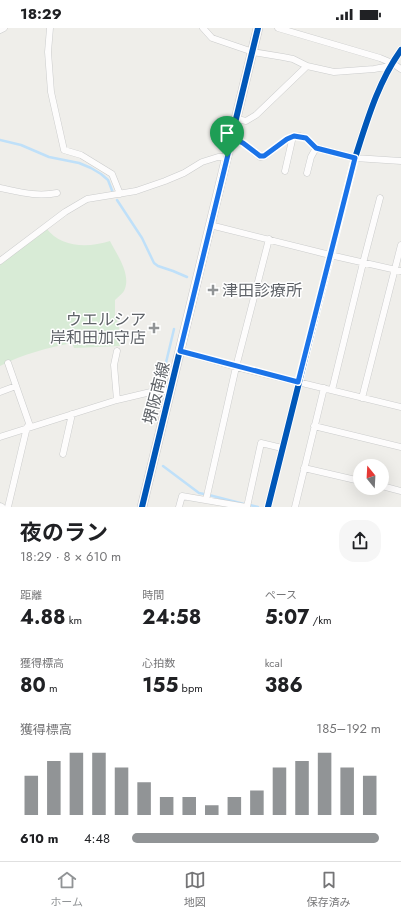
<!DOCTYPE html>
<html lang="ja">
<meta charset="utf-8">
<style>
:root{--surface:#fff;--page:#f6f6f6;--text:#202124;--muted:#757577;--line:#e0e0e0;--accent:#919496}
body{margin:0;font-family:Jost,"Noto Sans JP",sans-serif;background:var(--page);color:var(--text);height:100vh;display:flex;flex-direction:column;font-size:15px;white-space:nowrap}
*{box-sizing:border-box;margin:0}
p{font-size:13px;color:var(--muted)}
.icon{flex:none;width:22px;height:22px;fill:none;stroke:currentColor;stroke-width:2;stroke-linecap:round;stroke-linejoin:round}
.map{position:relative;height:479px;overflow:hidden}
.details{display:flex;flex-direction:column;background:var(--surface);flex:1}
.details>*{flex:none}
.needle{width:26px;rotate:342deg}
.tools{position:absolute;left:353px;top:431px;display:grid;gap:8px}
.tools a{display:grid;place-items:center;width:36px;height:36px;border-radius:50%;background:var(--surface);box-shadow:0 4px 16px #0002;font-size:20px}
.pin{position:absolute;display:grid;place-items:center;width:34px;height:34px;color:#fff;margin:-41px -17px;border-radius:50% 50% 50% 0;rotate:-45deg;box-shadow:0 0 4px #0007}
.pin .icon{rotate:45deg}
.round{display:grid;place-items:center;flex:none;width:42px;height:42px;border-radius:16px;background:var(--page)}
.headline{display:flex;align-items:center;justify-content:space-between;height:68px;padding:0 20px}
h1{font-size:22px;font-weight:700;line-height:30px}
.figures{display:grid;grid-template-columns:repeat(3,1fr);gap:6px;height:68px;padding:4px 20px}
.figures div{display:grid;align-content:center}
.figures b{font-size:20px;font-weight:700}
.figures small{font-size:11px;font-weight:400}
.figures p{font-size:11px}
.chart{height:112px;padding:8px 20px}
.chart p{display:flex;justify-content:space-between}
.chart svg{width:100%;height:72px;margin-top:4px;stroke:var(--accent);stroke-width:6}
ul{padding:0 20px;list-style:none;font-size:13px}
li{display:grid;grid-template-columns:64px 48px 1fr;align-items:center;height:30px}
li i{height:10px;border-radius:5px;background:var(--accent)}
.status{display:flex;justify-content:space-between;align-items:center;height:28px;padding:0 20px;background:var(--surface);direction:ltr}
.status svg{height:11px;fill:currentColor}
.dock{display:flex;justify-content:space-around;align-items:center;height:56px;border-top:1px solid var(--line);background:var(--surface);font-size:11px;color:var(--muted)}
.dock a{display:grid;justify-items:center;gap:2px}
.dock .selected{color:var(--accent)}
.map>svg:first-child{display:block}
.green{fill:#d8ebd6}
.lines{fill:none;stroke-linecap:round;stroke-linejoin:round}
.stream{stroke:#bfe0f9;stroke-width:2.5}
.street-casing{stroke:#cbcccc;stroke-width:7}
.secondary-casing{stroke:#cacacb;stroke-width:10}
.street{stroke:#fdfcfc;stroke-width:6}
.secondary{stroke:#fdfcfc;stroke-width:9}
.cycleway-casing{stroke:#fff;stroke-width:8}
.cycleway{stroke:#0057b8;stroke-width:6}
.route-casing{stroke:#fff;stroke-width:8}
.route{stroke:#1a73e8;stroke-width:5}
.poi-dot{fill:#919496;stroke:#fff;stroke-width:1.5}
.labels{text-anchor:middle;stroke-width:3;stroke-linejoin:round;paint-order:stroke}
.poi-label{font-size:16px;fill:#5f6368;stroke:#fff;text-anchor:start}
.street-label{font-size:16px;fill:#5f6368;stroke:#fff}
</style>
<div class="status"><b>18:29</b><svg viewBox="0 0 49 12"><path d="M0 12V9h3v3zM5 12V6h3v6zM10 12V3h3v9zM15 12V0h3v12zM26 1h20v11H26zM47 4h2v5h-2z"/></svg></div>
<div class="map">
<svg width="401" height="479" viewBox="0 0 401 479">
<rect width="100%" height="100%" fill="#efeeea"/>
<path class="green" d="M 46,200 C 61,220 88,220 110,213 C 117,227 132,247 124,263 C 122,266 118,269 115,272 L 115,286 L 119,299 L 120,318 L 74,320 L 72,315 C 47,320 23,326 0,338 L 0,237 Z"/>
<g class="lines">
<path class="stream" d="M 0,112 L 21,117 L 49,129 L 79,135 L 91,140 L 101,146 L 108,152 L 113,165
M 117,172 L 142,210 L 154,235 L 158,238 L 173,243 L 187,249
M 164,343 L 174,301
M 160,360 L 162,351
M 163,438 L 199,465 L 204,466
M 209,467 L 244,476
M 250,477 L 258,479"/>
<defs>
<path id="street" d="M 50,0 L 48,24 L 51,64 L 64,122 L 81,127 L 112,146 L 120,166
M 203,0 L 212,10 L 253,24 L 283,29 L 293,31 L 307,38 L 334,44 L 374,41 L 390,38
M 278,0 L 380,30 L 392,35 L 401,41
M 0,2 L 4,0
M 237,91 L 246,93 L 256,87 L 307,38
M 232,110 L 243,115 L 260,129 L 265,128 L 287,111 L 293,108 L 300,108 L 306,110 L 316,120 L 355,130 L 401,133
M 285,143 L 293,108
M 307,145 L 311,129 L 316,120
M 0,160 C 20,164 36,169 57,165
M 210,197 L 330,227 L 401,243
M 0,233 L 65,184 L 87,171 L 136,163 L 165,153 L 184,145 L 202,134 L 218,129 L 227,129
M 117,323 L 114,337 L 117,372
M 180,323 L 236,339 L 401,379
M 8,335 L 30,398
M 332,362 L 363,235 L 380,170
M 0,364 L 16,358
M 362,370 L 401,217
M 314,398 L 401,419
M 0,409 L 117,372 L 155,363 L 170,363
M 63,426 L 72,386
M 304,440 L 360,453
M 382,458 L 401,463
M 206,472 L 236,339 L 269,211
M 0,478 L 2,479
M 8,479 L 27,399
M 179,479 L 182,468 L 246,479
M 247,479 L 261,415 L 282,420
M 268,479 L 355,130 C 367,93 378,54 401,22
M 295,479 L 324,360"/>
<path id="secondary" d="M 142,479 L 258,0"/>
</defs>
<use href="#street" class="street-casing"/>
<use href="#secondary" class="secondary-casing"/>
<use href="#street" class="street"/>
<use href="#secondary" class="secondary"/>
<defs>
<path id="cycleway" d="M 142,479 L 258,0
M 268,479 L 355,130 C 367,93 378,54 401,22"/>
</defs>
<use href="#cycleway" class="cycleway-casing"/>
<use href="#cycleway" class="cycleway"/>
</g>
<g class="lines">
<defs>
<path id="route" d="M 294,108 L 306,110 L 316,120 L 355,130 L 298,354 L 180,323 L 232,110 L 243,115 L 260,128 L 264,128 L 287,111 Z"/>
</defs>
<use href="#route" class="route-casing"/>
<use href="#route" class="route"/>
</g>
<g class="poi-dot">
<path d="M211 256h4v4h4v4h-4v4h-4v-4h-4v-4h4z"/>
<path d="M152 294h4v4h4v4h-4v4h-4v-4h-4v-4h4z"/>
</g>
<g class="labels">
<g class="poi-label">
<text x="222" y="268">津田診療所</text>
<text x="146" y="297" text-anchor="end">ウエルシア<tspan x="146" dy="18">岸和田加守店</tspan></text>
</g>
<g class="street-label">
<text transform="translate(156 365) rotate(-76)" y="6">堺阪南線</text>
</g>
</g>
</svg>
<div class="tools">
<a><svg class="needle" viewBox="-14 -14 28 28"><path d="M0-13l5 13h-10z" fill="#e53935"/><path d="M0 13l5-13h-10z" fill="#757577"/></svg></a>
</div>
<div class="pin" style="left:227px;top:129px;background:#1e9e55"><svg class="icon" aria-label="arrive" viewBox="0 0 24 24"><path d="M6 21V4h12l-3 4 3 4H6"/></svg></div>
</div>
<section class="details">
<div class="headline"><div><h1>夜のラン</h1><p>18:29 · 8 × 610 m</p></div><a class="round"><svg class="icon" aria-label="share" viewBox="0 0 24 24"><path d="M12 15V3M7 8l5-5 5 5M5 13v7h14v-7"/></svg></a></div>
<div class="figures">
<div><p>距離</p><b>4.88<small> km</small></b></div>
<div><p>時間</p><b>24:58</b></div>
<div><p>ペース</p><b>5:07<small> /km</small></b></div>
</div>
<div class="figures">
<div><p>獲得標高</p><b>80<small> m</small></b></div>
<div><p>心拍数</p><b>155<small> bpm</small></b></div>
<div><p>kcal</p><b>386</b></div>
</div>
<div class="chart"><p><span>獲得標高</span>185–192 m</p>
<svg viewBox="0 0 160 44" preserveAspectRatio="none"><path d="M5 44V20M15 44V11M25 44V6M35 44V6M45 44V15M55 44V24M65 44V33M75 44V33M85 44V38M95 44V33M105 44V29M115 44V15M125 44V11M135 44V6M145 44V15M155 44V20"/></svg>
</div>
<ul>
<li><b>610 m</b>4:48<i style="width:99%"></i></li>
</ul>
</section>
<nav class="dock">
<a class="selected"><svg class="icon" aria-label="home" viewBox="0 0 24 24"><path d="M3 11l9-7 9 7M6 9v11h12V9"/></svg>ホーム</a>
<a><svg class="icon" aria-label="map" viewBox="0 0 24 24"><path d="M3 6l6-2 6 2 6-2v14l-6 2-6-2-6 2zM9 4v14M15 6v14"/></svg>地図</a>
<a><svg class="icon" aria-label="saved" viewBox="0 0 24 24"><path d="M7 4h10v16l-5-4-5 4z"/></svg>保存済み</a>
</nav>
